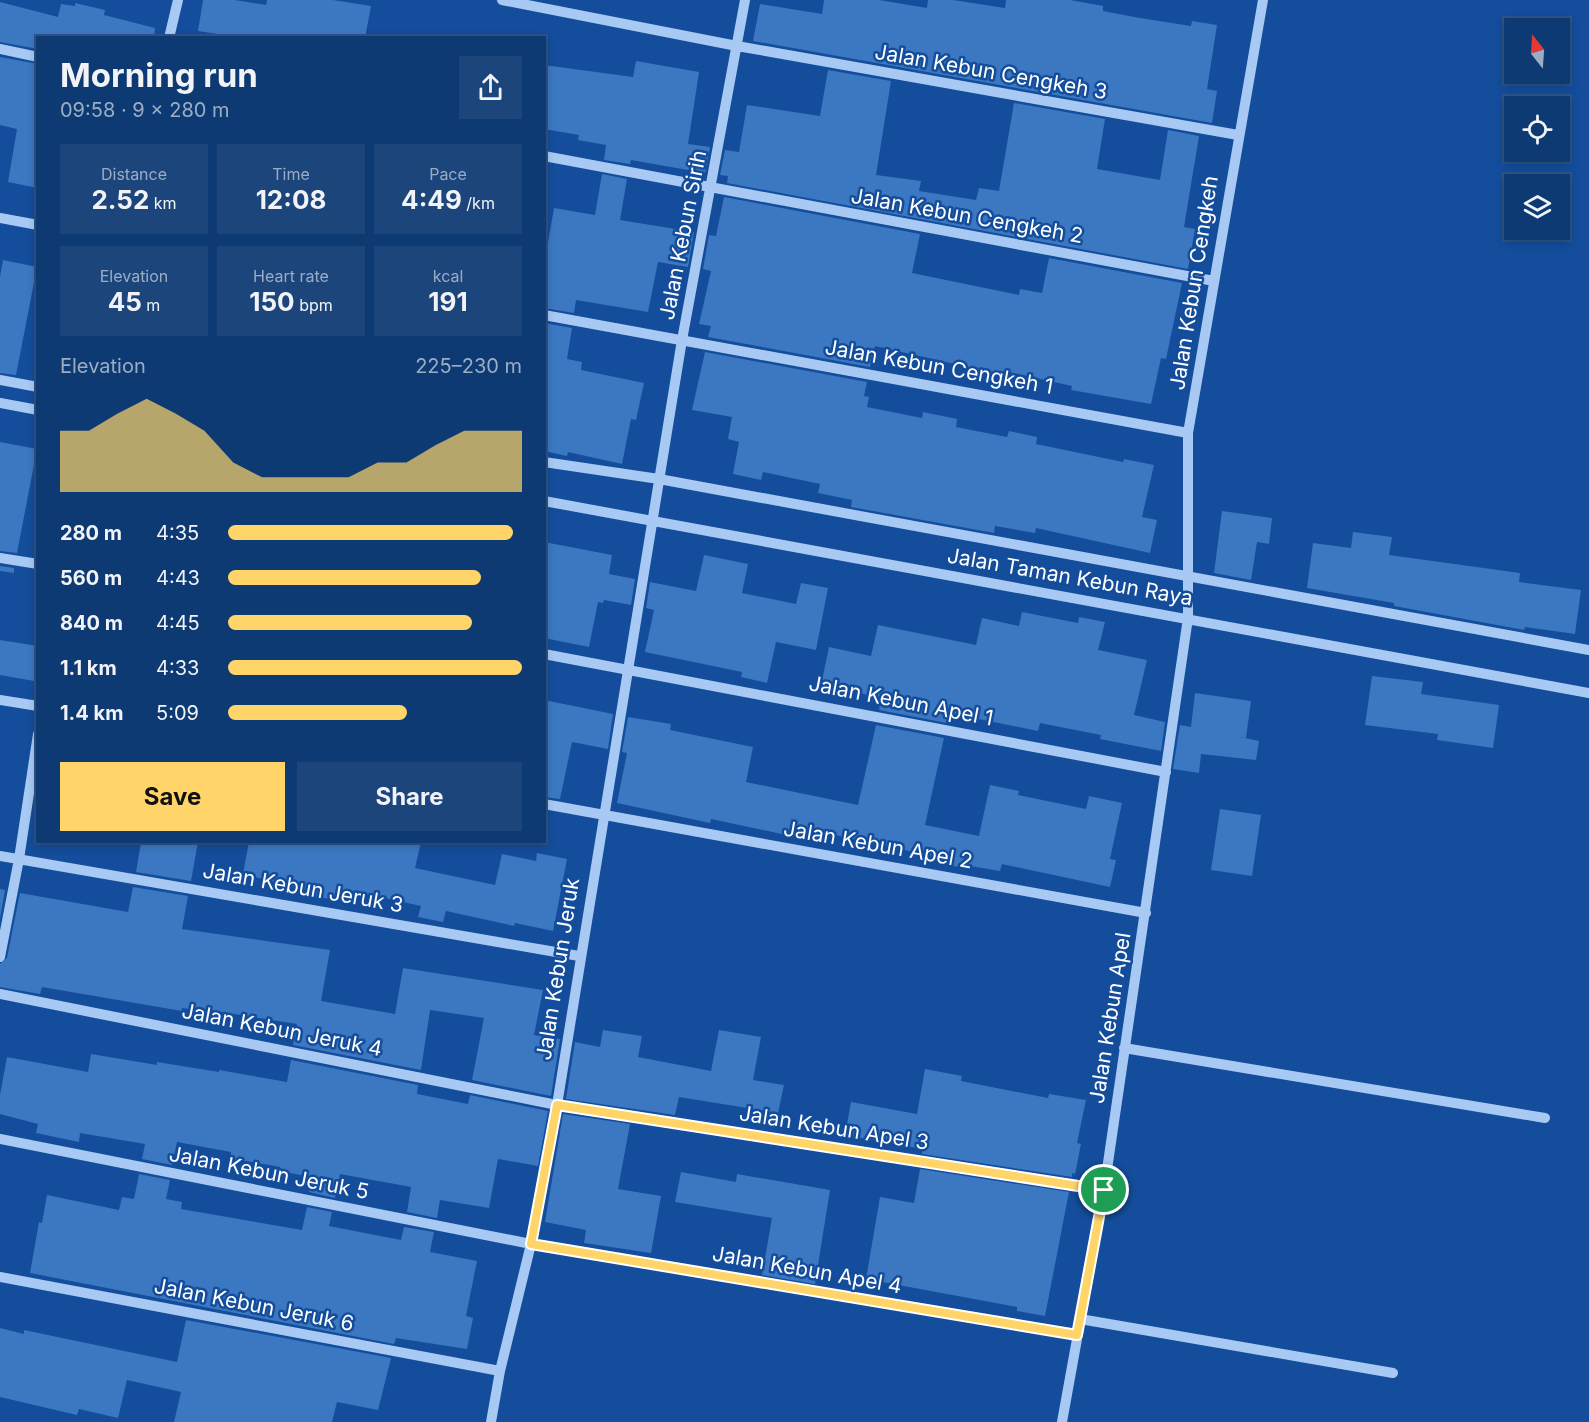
<!DOCTYPE html>
<meta charset="utf-8">
<style>
:root{--surface:#0e3a74;--page:#1c457c;--text:#f1f3f6;--muted:#9badc5;--line:#2e5486;--accent:#ffd56a}
body{margin:0;font-family:Inter,sans-serif;background:var(--page);color:var(--text);height:100vh;display:flex;flex-direction:column;font-size:22px;white-space:nowrap}
*{box-sizing:border-box;margin:0}
p{font-size:20px;color:var(--muted)}
.icon{flex:none;width:33px;height:33px;fill:none;stroke:currentColor;stroke-width:2;stroke-linecap:round;stroke-linejoin:round}
.map{position:relative;flex:1;overflow:hidden}
.details{position:absolute;left:36px;top:36px;width:510px;height:807px;display:flex;flex-direction:column;background:var(--surface);border-radius:0px;box-shadow:0 3px 9px #0003,0 0 0 2px var(--line)}
.details>*{flex:none}
.needle{width:39px;rotate:343deg}
.fabs{position:absolute;left:1504px;top:18px;display:grid;gap:12px}
.fabs a{display:grid;place-items:center;width:66px;height:66px;border-radius:0px;background:var(--surface);box-shadow:0 3px 9px #0003,0 0 0 2px var(--line);font-size:30px}
.pin{position:absolute;display:grid;place-items:center;width:51px;height:51px;color:#fff;margin:-26px;border:3px solid #fff;border-radius:50%;box-shadow:0 2px 6px #0007}
.round{display:grid;place-items:center;flex:none;width:63px;height:63px;border-radius:0px;background:var(--page)}
.overview{display:flex;align-items:center;justify-content:space-between;height:102px;padding:0 24px}
h1{font-size:33px;font-weight:700;line-height:45px}
.stats{display:grid;grid-template-columns:repeat(3,1fr);gap:9px;height:102px;padding:6px 24px}
.stats div{display:grid;align-content:center;border-radius:0px;background:var(--page);text-align:center}
.stats b{font-size:26px;font-weight:700}
.stats small{font-size:16px;font-weight:400}
.stats p{font-size:16px}
.chart{height:168px;padding:12px 24px}
.chart p{display:flex;justify-content:space-between}
.chart svg{width:100%;height:108px;margin-top:6px;fill:var(--accent);opacity:.7}
.action{display:flex;gap:12px;margin-top:auto;padding:12px 24px}
.action a{flex:1;height:69px;border-radius:0px;background:var(--accent);color:#111;font-size:24px;font-weight:700;line-height:69px;text-align:center}
.action a+a{background:var(--page);color:var(--text)}
ul{padding:0 24px;list-style:none;font-size:20px}
li{display:grid;grid-template-columns:96px 72px 1fr;align-items:center;height:45px}
li i{height:15px;border-radius:8px;background:var(--accent)}
.map>svg:first-child{display:block}
.building{fill:#3c77c2}
.lines{fill:none;stroke-linecap:round;stroke-linejoin:round}
.minor{stroke:#a7c9f3;stroke-width:10}
.route-casing{stroke:#fff;stroke-width:12}
.route{stroke:#ffd56a;stroke-width:8}
.labels{text-anchor:middle;stroke-width:5;stroke-linejoin:round;paint-order:stroke}
.street-label{font-size:21px;fill:#fff;stroke:#134d9b}
</style>
<div class="map">
<svg width="1589" height="1422" viewBox="0 0 1589 1422">
<rect width="100%" height="100%" fill="#134d9b"/>
<path class="building" d="M 203,0 L 235,0 L 266,5 L 267,0 L 333,0 L 371,6 L 365,38 L 243,38 L 198,31 Z
M 824,0 L 879,0 L 927,8 L 928,0 L 953,0 L 1005,8 L 1006,0 L 1070,0 L 1103,6 L 1103,11 L 1140,18 L 1191,26 L 1192,21 L 1217,25 L 1207,89 L 1217,91 L 1212,123 L 753,41 L 760,4 L 822,14 Z
M 0,2 L 58,17 L 61,4 L 75,6 L 75,3 L 105,10 L 104,15 L 155,28 L 154,38 L 38,38 L 38,49 L 0,42 Z
M 0,57 L 38,64 L 38,188 L 8,182 L 17,129 L 0,125 Z
M 636,61 L 699,72 L 688,144 L 710,147 L 705,173 L 631,160 L 630,164 L 604,160 L 606,145 L 578,140 L 579,135 L 544,129 L 544,65 L 633,77 Z
M 828,70 L 891,81 L 876,175 L 921,181 L 919,191 L 976,200 L 979,188 L 999,191 L 1014,103 L 1105,119 L 1097,169 L 1160,180 L 1168,130 L 1199,136 L 1184,227 L 1195,229 L 1188,269 L 727,183 L 728,176 L 720,175 L 725,150 L 739,152 L 747,105 L 820,116 Z
M 602,174 L 627,179 L 620,220 L 694,232 L 688,267 L 658,262 L 648,312 L 576,300 L 574,313 L 544,308 L 544,266 L 554,208 L 595,215 Z
M 724,197 L 920,234 L 912,273 L 1019,295 L 1020,289 L 1042,293 L 1049,258 L 1182,283 L 1166,359 L 1161,358 L 1151,404 L 1071,390 L 1072,386 L 1005,371 L 1004,375 L 875,346 L 870,367 L 708,337 L 711,326 L 699,324 L 711,271 L 703,269 L 709,235 L 716,236 Z
M 3,260 L 37,267 L 16,375 L 0,373 L 0,277 Z
M 544,323 L 572,328 L 567,359 L 582,362 L 581,370 L 644,383 L 636,420 L 631,419 L 622,464 L 568,452 L 567,456 L 544,451 Z
M 705,352 L 867,382 L 864,396 L 869,397 L 867,407 L 922,418 L 923,412 L 957,419 L 956,427 L 1007,437 L 1009,431 L 1037,437 L 1036,444 L 1123,462 L 1124,459 L 1154,465 L 1142,517 L 1157,520 L 1150,553 L 1036,528 L 1035,533 L 995,526 L 994,533 L 851,507 L 852,500 L 818,493 L 820,484 L 763,472 L 761,480 L 733,474 L 739,442 L 728,439 L 732,417 L 692,410 Z
M 0,442 L 37,449 L 17,553 L 0,551 Z
M 1222,511 L 1272,518 L 1269,544 L 1257,542 L 1251,580 L 1214,573 Z
M 1353,532 L 1392,537 L 1389,555 L 1520,573 L 1519,582 L 1581,590 L 1575,634 L 1525,627 L 1524,630 L 1394,606 L 1394,603 L 1307,588 L 1313,543 L 1351,548 Z
M 544,542 L 612,555 L 609,574 L 635,579 L 631,605 L 604,600 L 603,603 L 598,602 L 589,647 L 544,638 Z
M 704,555 L 748,564 L 742,593 L 796,604 L 801,583 L 828,588 L 816,650 L 776,642 L 767,683 L 741,677 L 742,672 L 645,652 L 654,610 L 646,608 L 650,582 L 696,591 Z
M 0,566 L 14,568 L 14,573 L 0,571 Z
M 1022,612 L 1078,623 L 1079,617 L 1105,622 L 1098,650 L 1147,660 L 1134,715 L 1165,722 L 1161,751 L 1100,739 L 1101,735 L 1040,723 L 1038,731 L 949,713 L 947,723 L 879,710 L 880,703 L 872,701 L 873,696 L 821,685 L 829,647 L 871,656 L 878,625 L 976,645 L 982,618 L 1019,626 Z
M 0,640 L 38,646 L 34,681 L 0,675 Z
M 1372,676 L 1423,682 L 1421,694 L 1499,705 L 1493,748 L 1437,740 L 1438,734 L 1365,725 Z
M 1195,693 L 1251,701 L 1246,738 L 1235,736 L 1259,741 L 1256,760 L 1201,754 L 1199,773 L 1173,769 L 1180,725 L 1191,727 Z
M 544,700 L 613,714 L 608,749 L 572,742 L 560,799 L 544,797 Z
M 628,717 L 671,724 L 670,730 L 753,747 L 746,782 L 858,805 L 876,725 L 944,738 L 925,825 L 979,836 L 990,785 L 1019,791 L 1018,795 L 1086,809 L 1089,796 L 1122,803 L 1110,859 L 1116,860 L 1110,887 L 1002,864 L 1000,871 L 964,865 L 963,868 L 936,862 L 937,857 L 821,832 L 819,842 L 711,819 L 710,823 L 617,803 L 627,753 L 622,752 Z
M 1220,809 L 1261,815 L 1252,876 L 1211,870 Z
M 141,842 L 198,842 L 191,881 L 136,872 Z
M 249,842 L 421,842 L 415,868 L 495,885 L 502,854 L 536,861 L 537,853 L 567,859 L 553,931 L 515,923 L 514,926 L 446,911 L 443,922 L 418,917 L 421,906 L 348,890 L 345,902 L 314,896 L 315,892 L 243,874 Z
M 133,887 L 188,896 L 182,929 L 330,950 L 321,1001 L 395,1014 L 403,968 L 543,990 L 534,1035 L 560,1039 L 551,1096 L 472,1080 L 484,1018 L 430,1010 L 421,1070 L 293,1045 L 297,1024 L 203,1009 L 203,1011 L 182,1008 L 182,1011 L 42,987 L 40,994 L 0,987 L 0,964 L 7,958 L 20,893 L 128,912 Z
M 0,889 L 5,890 L 0,918 Z
M 603,1030 L 642,1036 L 638,1057 L 711,1071 L 719,1030 L 761,1037 L 753,1080 L 784,1085 L 778,1113 L 679,1097 L 675,1115 L 566,1099 L 575,1042 L 600,1047 Z
M 91,1054 L 157,1065 L 157,1062 L 219,1072 L 219,1070 L 287,1082 L 291,1060 L 418,1085 L 417,1094 L 468,1104 L 470,1095 L 548,1111 L 538,1166 L 498,1159 L 489,1208 L 440,1200 L 437,1218 L 407,1212 L 411,1187 L 340,1174 L 335,1198 L 309,1192 L 312,1177 L 279,1171 L 280,1167 L 230,1158 L 231,1152 L 177,1142 L 172,1165 L 142,1159 L 145,1144 L 80,1133 L 79,1142 L 36,1133 L 38,1124 L 0,1114 L 0,1095 L 7,1057 L 88,1072 Z
M 925,1069 L 962,1076 L 961,1081 L 1048,1098 L 1049,1094 L 1086,1100 L 1077,1143 L 1081,1144 L 1075,1174 L 1072,1173 L 1072,1177 L 922,1154 L 923,1149 L 845,1135 L 851,1102 L 917,1114 Z
M 563,1114 L 630,1124 L 618,1189 L 661,1196 L 651,1253 L 584,1243 L 586,1230 L 545,1222 Z
M 920,1169 L 1069,1192 L 1045,1316 L 1017,1311 L 1017,1307 L 866,1279 L 880,1197 L 914,1203 Z
M 681,1172 L 736,1182 L 737,1174 L 830,1190 L 815,1284 L 762,1275 L 772,1218 L 675,1202 Z
M 139,1174 L 170,1180 L 166,1199 L 182,1202 L 181,1209 L 302,1230 L 307,1207 L 332,1212 L 329,1226 L 401,1240 L 404,1227 L 434,1232 L 430,1252 L 477,1261 L 466,1316 L 473,1318 L 467,1349 L 396,1338 L 394,1344 L 30,1273 L 39,1222 L 42,1223 L 47,1195 L 119,1210 L 122,1197 L 134,1199 Z
M 186,1320 L 391,1358 L 378,1410 L 337,1402 L 332,1422 L 174,1422 L 181,1392 L 127,1380 L 118,1418 L 79,1409 L 77,1415 L 0,1397 L 0,1328 L 24,1334 L 24,1330 L 177,1362 Z"/>
<g class="lines">
<path class="minor" d="M 502,0 L 737,46 L 1238,135
M 169,38 L 178,0
M 0,49 L 38,57
M 544,156 L 1214,281
M 0,218 L 38,225
M 544,315 L 1188,433
M 0,380 L 38,387
M 0,403 L 38,410
M 544,462 L 659,479 L 1589,650
M 544,501 L 1589,693
M 0,558 L 38,564
M 544,654 L 1166,772
M 0,700 L 38,706
M 544,804 L 1146,913
M 0,856 L 579,956
M 0,957 L 19,859 L 38,734
M 0,994 L 557,1105 L 1104,1190
M 1124,1048 L 1545,1118
M 0,1139 L 531,1244 L 1077,1335
M 0,1277 L 500,1371
M 1080,1319 L 1393,1373
M 491,1422 L 500,1371 L 531,1244 L 557,1105 L 682,340 L 745,0
M 1062,1422 L 1104,1190 L 1188,618 L 1188,433 L 1263,0"/>
</g>
<g class="lines">
<defs>
<path id="route" d="M 557,1105 L 1104,1190 L 1077,1335 L 531,1244 Z"/>
</defs>
<use href="#route" class="route-casing"/>
<use href="#route" class="route"/>
</g>
<g class="labels">
<g class="street-label">
<text transform="translate(991 72) rotate(10)" y="7">Jalan Kebun Cengkeh 3</text>
<text transform="translate(967 216) rotate(10)" y="7">Jalan Kebun Cengkeh 2</text>
<text transform="translate(683 235) rotate(-79)" y="7">Jalan Kebun Sirih</text>
<text transform="translate(1194 283) rotate(-81)" y="7">Jalan Kebun Cengkeh</text>
<text transform="translate(939 367) rotate(10)" y="7">Jalan Kebun Cengkeh 1</text>
<text transform="translate(1070 577) rotate(10)" y="7">Jalan Taman Kebun Raya</text>
<text transform="translate(901 701) rotate(11)" y="7">Jalan Kebun Apel 1</text>
<text transform="translate(878 845) rotate(10)" y="7">Jalan Kebun Apel 2</text>
<text transform="translate(303 888) rotate(10)" y="7">Jalan Kebun Jeruk 3</text>
<text transform="translate(558 969) rotate(-81)" y="7">Jalan Kebun Jeruk</text>
<text transform="translate(1110 1018) rotate(-81)" y="7">Jalan Kebun Apel</text>
<text transform="translate(282 1030) rotate(11)" y="7">Jalan Kebun Jeruk 4</text>
<text transform="translate(834 1128) rotate(9)" y="7">Jalan Kebun Apel 3</text>
<text transform="translate(269 1173) rotate(11)" y="7">Jalan Kebun Jeruk 5</text>
<text transform="translate(807 1270) rotate(10)" y="7">Jalan Kebun Apel 4</text>
<text transform="translate(254 1305) rotate(11)" y="7">Jalan Kebun Jeruk 6</text>
</g>
</g>
</svg>
<div class="fabs">
<a><svg class="needle" viewBox="-14 -14 28 28"><path d="M0-13l5 13h-10z" fill="#e53935"/><path d="M0 13l5-13h-10z" fill="#9badc5"/></svg></a>
<a><svg class="icon" aria-label="locate" viewBox="0 0 24 24"><circle cx="12" cy="12" r="6"/><path d="M12 2v4M12 18v4M2 12h4M18 12h4"/></svg></a>
<a><svg class="icon" aria-label="layers" viewBox="0 0 24 24"><path d="M12 4l9 5-9 5-9-5zM3 14l9 5 9-5"/></svg></a>
</div>
<div class="pin" style="left:1104px;top:1190px;background:#1e9e55"><svg class="icon" aria-label="arrive" viewBox="0 0 24 24"><path d="M6 21V4h12l-3 4 3 4H6"/></svg></div>
<section class="details">
<div class="overview"><div><h1>Morning run</h1><p>09:58 · 9 × 280 m</p></div><a class="round"><svg class="icon" aria-label="share" viewBox="0 0 24 24"><path d="M12 15V3M7 8l5-5 5 5M5 13v7h14v-7"/></svg></a></div>
<div class="stats">
<div><p>Distance</p><b>2.52<small> km</small></b></div>
<div><p>Time</p><b>12:08</b></div>
<div><p>Pace</p><b>4:49<small> /km</small></b></div>
</div>
<div class="stats">
<div><p>Elevation</p><b>45<small> m</small></b></div>
<div><p>Heart rate</p><b>150<small> bpm</small></b></div>
<div><p>kcal</p><b>191</b></div>
</div>
<div class="chart"><p><span>Elevation</span>225–230 m</p>
<svg viewBox="0 0 160 44" preserveAspectRatio="none"><path d="M0 44V19L10 19L20 12L30 6L40 12L50 19L60 32L70 38L80 38L90 38L100 38L110 32L120 32L130 25L140 19L150 19L160 19V44z"/></svg>
</div>
<ul>
<li><b>280 m</b>4:35<i style="width:97%"></i></li>
<li><b>560 m</b>4:43<i style="width:86%"></i></li>
<li><b>840 m</b>4:45<i style="width:83%"></i></li>
<li><b>1.1 km</b>4:33<i style="width:100%"></i></li>
<li><b>1.4 km</b>5:09<i style="width:61%"></i></li>
</ul>
<div class="action"><a>Save</a><a>Share</a></div>
</section>
</div>
